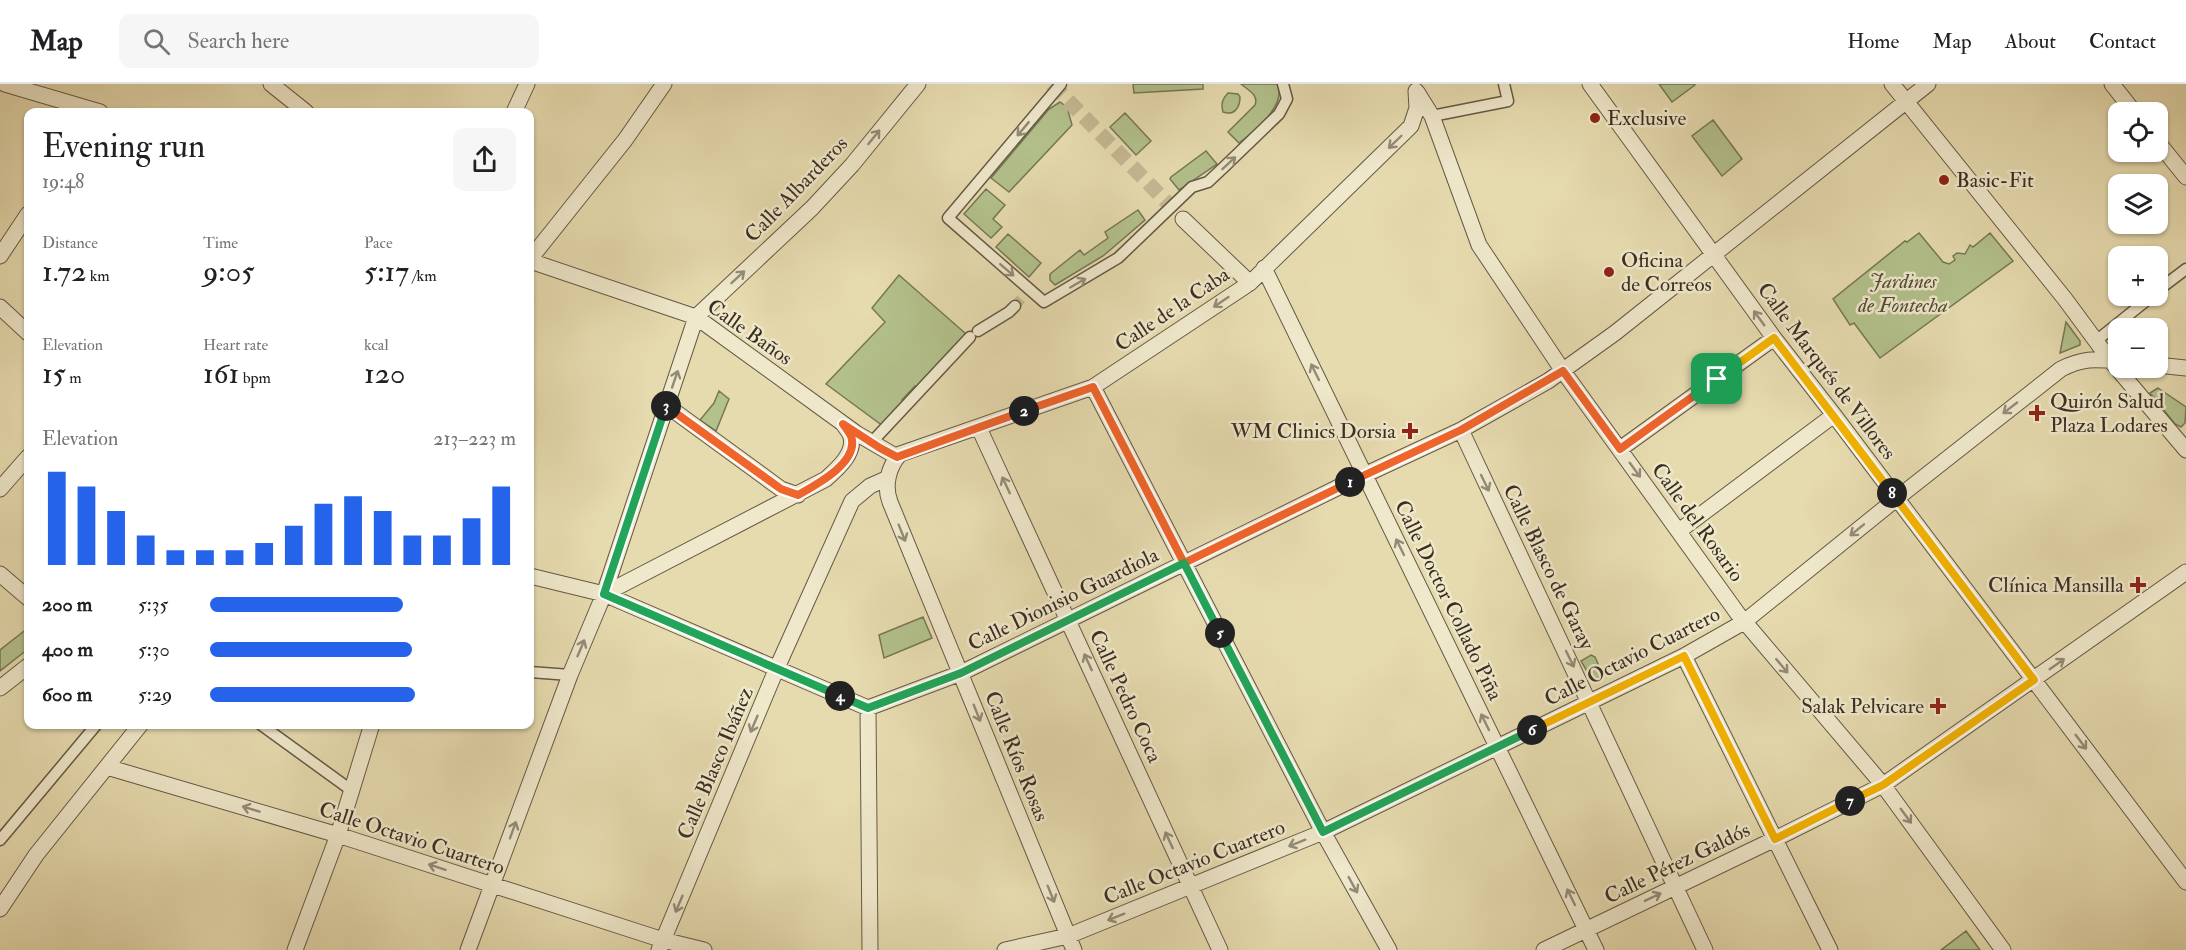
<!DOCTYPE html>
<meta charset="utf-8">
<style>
:root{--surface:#fff;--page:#f6f6f6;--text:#202124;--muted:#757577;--line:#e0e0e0;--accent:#2563eb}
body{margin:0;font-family:"IM FELL Double Pica",serif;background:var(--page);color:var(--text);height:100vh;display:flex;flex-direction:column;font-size:22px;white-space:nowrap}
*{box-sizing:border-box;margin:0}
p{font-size:20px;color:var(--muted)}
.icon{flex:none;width:33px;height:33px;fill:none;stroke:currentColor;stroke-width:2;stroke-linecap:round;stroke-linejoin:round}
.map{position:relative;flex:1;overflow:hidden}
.details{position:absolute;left:24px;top:24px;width:510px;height:621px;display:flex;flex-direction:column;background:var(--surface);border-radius:12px;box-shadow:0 2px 4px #0004}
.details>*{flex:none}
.controls{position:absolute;left:2108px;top:18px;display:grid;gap:12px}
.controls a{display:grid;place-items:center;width:60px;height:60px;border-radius:12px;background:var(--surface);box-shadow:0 2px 4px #0004;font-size:30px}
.pin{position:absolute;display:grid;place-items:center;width:51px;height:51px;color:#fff;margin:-26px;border-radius:12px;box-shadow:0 3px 9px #0006}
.km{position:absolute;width:30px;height:30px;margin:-15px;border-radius:50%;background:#222;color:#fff;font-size:16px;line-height:30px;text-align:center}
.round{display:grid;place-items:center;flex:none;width:63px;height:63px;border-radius:12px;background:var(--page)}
.headline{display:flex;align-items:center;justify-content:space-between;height:102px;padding:0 18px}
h1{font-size:33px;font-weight:600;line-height:45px}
.figures{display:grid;grid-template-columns:repeat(3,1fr);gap:9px;height:102px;padding:6px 18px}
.figures div{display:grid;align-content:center}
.figures b{font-size:30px;font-weight:600}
.figures small{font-size:16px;font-weight:400}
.figures p{font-size:16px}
.chart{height:168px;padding:12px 18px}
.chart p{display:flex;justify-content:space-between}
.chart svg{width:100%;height:108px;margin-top:6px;stroke:var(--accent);stroke-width:6}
ul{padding:0 18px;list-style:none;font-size:20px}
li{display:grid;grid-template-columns:96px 72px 1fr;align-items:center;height:45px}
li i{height:15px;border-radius:8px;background:var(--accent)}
header{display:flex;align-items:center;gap:36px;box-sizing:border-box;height:84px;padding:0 30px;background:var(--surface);border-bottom:2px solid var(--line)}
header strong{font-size:28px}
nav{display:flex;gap:33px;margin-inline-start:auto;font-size:21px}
.search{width:420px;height:54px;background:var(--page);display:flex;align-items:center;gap:15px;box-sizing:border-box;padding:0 21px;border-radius:12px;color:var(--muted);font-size:22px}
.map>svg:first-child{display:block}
.green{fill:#b3c18c;stroke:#767857;stroke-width:1.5}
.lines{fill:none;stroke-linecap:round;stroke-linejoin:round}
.pedestrian-tunnel{stroke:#c4b893;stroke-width:10;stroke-dasharray:10 5;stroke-linecap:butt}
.minor-tunnel{stroke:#c4b893;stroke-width:15;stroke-dasharray:15 8;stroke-linecap:butt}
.pedestrian-casing{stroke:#655945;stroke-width:13}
.minor-casing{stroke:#655945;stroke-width:17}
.pedestrian{stroke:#efe8cb;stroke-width:10}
.minor{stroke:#efe8cb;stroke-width:15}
.oneway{stroke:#948b76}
.split-1-casing{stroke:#fff;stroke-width:12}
.split-2-casing{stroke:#fff;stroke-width:12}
.split-3-casing{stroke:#fff;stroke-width:12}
.split-4-casing{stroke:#fff;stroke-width:12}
.split-5-casing{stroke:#fff;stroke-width:12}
.split-6-casing{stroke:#fff;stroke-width:12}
.split-7-casing{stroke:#fff;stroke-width:12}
.split-8-casing{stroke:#fff;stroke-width:12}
.split-9-casing{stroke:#fff;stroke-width:12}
.split-1{stroke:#f0652b;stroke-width:8}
.split-2{stroke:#f0652b;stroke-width:8}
.split-3{stroke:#f0652b;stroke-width:8}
.split-4{stroke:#22a559;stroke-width:8}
.split-5{stroke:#22a559;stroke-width:8}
.split-6{stroke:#22a559;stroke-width:8}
.split-7{stroke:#f5b400;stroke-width:8}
.split-8{stroke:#f5b400;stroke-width:8}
.split-9{stroke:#f5b400;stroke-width:8}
.poi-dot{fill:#8f2418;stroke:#efe8cb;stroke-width:2}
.labels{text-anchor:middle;stroke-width:5;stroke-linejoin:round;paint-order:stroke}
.poi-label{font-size:21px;fill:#3a2e22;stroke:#efe8cb;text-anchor:start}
.street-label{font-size:21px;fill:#3a2e22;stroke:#efe8cb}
.park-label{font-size:21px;font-style:italic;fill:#524b37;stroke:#efe8cb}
</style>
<header>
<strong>Map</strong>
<div class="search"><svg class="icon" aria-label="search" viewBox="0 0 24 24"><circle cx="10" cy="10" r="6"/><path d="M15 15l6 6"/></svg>Search here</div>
<nav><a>Home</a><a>Map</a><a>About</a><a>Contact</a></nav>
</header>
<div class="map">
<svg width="2186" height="866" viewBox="0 0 2186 866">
<rect width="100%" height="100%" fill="#e6dbaf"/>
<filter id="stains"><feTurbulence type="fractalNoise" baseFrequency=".00333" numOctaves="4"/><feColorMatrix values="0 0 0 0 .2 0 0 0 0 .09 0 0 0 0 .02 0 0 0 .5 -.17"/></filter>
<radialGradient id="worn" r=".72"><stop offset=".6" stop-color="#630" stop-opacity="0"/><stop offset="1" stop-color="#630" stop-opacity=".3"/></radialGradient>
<path class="green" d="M 1133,0 L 1203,0 L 1203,5 L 1134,9 Z
M 1241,0 L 1277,0 C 1288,20 1254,48 1239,59 L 1228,48 L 1255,21 C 1259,11 1248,6 1241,0 Z
M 1659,0 L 1694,0 L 1695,1 L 1672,18 Z
M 1228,9 L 1238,10 L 1240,13 C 1240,24 1234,32 1223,28 C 1221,20 1222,15 1228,9 Z
M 1060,18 L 1067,23 L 1072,41 L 1009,108 L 991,94 L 1049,25 Z
M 1125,29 L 1151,57 L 1136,71 L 1110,43 Z
M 1713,36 L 1742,75 L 1722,92 L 1692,52 Z
M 1206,67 L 1217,80 L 1179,106 L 1170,95 L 1171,93 Z
M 986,105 L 1005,121 L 993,135 L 1002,143 L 991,154 L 964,130 Z
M 1138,126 L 1145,136 L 1103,172 L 1055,201 L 1050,196 L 1050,190 L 1080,166 L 1084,171 L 1108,154 L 1105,148 Z
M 1919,149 L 1943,178 L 1949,180 L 1955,176 L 1953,172 L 1957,169 L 1965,170 L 1970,161 L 1973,163 L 1990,149 L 2013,177 L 1880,274 L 1854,239 L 1850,241 L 1833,215 L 1905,157 L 1907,158 Z
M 1008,150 L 1041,179 L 1029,193 L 996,163 Z
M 899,191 L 966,250 L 918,304 L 915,302 L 902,316 L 903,320 L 883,342 L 826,300 L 885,238 L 872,224 Z
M 2066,238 L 2080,257 L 2080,261 L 2060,269 Z
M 2158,304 L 2186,323 L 2185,339 L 2181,343 L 2175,340 L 2150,309 Z
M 719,307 L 729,315 L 716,347 L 700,336 L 714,319 Z
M 923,533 L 932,554 L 884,574 L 879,551 Z
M 28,544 L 28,565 L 0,587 L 0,566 Z
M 1591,571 L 1595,573 L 1603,591 L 1595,595 L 1591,594 L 1581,577 Z
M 1966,847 L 1980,866 L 1941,866 Z"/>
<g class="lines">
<path class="pedestrian-tunnel" d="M 1015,222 L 1021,215"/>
<path class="minor-tunnel" d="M 1052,0 L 1183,135"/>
<defs>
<path id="pedestrian" d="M 1061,0 L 948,134 L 1044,218 L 1118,174 L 1192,103 L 1208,98 L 1224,83 L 1279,30 L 1287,15 L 1283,0
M 1432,32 L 1508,17 L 1504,0
M 2157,207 L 2186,185
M 978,247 L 1009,228 L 1015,222
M 2096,257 L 2152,212
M 871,359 L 970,253
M 530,588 L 570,591
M 260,640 L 351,706
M 0,756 L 97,640"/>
<path id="minor" d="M 5,0 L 100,28
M 271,0 L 306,28
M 1590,0 L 1774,254 L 1834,331 L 2186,798
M 1892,0 L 2065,215 L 2110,276 L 2186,366
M 2112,0 L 2134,28
M 1417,8 L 1432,32 L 1479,161 L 1563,287 L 1738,530 L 1883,701 L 2003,866
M 514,28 L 527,0
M 2157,57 L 2186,93
M 1183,135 L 1250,199
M 0,172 L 28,130
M 530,175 L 625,56 L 664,0
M 530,177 L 696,233 L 856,349 L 897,373
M 1264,184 L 1596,866
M 0,223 L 28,249
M 2157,281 L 2186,284
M 1093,303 L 1323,748 L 1389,866
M 666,321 L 781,405 L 798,411
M 979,344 L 1220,866
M 1461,346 L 1705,866
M 1620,365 L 1774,254
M 0,405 L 28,373
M 1679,447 L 1834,331
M 0,490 L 28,514
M 530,492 L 604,510 L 868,624
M 604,510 L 826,395 C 837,385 855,370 851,353 C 850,349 846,344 843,340
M 1684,572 L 1830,866
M 0,604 L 28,582
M 868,624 L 961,589 L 1345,400 L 1461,346 L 1548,297 L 1615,249 L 1928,0
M 868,624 L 870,866
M 107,683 L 338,751 L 663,856 L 704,866
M 0,825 L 36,771 L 141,640
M 295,866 L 338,751 L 372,640
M 468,866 L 570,591 L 604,510 L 696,233 L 812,124 L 852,81 L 918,0
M 659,866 L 776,586 L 852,417 L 870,402 L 888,394
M 1005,866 L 1068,852 L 1323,748 L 1684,572 L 1744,538 L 1896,415 L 2061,285 C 2083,274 2094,275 2118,277
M 1074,866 L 890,418 C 884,402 888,383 900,370 L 1093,303 L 1250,199 L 1411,42 L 1417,24 L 1416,7
M 1544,866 L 1775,755 L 1883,701 L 2186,488"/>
</defs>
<use href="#pedestrian" class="pedestrian-casing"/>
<use href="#minor" class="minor-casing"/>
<use href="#pedestrian" class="pedestrian"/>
<use href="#minor" class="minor"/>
</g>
<defs><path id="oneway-shaft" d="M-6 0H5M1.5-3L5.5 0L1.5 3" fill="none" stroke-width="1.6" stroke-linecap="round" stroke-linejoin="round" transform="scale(1.5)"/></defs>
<g class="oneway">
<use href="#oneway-shaft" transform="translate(1023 45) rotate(130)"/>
<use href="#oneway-shaft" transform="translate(874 53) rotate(-51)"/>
<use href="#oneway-shaft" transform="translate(1395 58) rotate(136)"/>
<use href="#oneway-shaft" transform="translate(1229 79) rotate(-43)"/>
<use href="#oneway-shaft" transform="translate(1007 186) rotate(41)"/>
<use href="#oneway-shaft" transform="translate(738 193) rotate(-43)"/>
<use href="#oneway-shaft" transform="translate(1078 199) rotate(-30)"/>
<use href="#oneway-shaft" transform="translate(1221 218) rotate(146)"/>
<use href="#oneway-shaft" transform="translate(1759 234) rotate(-126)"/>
<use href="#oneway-shaft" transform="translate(1315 288) rotate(-116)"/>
<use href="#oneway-shaft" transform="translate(675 295) rotate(-71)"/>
<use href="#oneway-shaft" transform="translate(2010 324) rotate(142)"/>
<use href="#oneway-shaft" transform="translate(1635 386) rotate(54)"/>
<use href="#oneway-shaft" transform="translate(1485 399) rotate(64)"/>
<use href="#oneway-shaft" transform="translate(1006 401) rotate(-115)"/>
<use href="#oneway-shaft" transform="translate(1857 446) rotate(141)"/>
<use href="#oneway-shaft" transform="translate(902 449) rotate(68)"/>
<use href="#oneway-shaft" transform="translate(1400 463) rotate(-116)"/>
<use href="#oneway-shaft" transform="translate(581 564) rotate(-67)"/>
<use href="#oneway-shaft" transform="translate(1570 575) rotate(64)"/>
<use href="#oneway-shaft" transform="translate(1088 578) rotate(-115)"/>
<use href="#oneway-shaft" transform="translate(2057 580) rotate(-35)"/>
<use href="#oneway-shaft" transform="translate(1782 582) rotate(50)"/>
<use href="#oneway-shaft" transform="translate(977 629) rotate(68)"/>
<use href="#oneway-shaft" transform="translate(1485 638) rotate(-116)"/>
<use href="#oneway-shaft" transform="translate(754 640) rotate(113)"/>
<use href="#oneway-shaft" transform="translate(2081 658) rotate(53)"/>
<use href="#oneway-shaft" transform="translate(251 725) rotate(-163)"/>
<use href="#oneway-shaft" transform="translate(1906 732) rotate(54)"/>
<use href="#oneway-shaft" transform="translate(513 746) rotate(-70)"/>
<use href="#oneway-shaft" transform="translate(1169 756) rotate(-115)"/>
<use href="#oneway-shaft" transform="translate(1297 759) rotate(158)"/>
<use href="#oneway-shaft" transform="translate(437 783) rotate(-162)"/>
<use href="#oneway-shaft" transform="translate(1353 801) rotate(61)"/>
<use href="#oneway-shaft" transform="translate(1051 810) rotate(68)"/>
<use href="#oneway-shaft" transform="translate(1571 813) rotate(-116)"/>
<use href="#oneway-shaft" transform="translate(1653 813) rotate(-26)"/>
<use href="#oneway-shaft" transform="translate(679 820) rotate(113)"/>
<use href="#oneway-shaft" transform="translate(1116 833) rotate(158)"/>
</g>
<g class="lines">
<defs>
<path id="split-1" d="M 1350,398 L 1461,346 L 1563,287 L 1620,365 L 1717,295"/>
<path id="split-2" d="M 1024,327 L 1093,303 L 1184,479 L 1350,398"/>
<path id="split-3" d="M 666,322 L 781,405 L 798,411 C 816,401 860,378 851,352 C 849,348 846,344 843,340 L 880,364 L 897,373 L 1024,327"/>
<path id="split-4" d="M 666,322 L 604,510 L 840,612"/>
<path id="split-5" d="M 840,612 L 868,624 L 961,589 L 1184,479 L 1220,549"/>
<path id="split-6" d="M 1220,549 L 1323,748 L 1532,646"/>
<path id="split-7" d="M 1532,646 L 1684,572 L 1775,755 L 1850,717"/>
<path id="split-8" d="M 1850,717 L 1883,701 L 2034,596 L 1892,409"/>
<path id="split-9" d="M 1717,295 L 1774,254 L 1892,409"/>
</defs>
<use href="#split-1" class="split-1-casing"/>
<use href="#split-2" class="split-2-casing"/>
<use href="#split-3" class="split-3-casing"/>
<use href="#split-4" class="split-4-casing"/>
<use href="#split-5" class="split-5-casing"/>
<use href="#split-6" class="split-6-casing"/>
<use href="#split-7" class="split-7-casing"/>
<use href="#split-8" class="split-8-casing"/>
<use href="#split-9" class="split-9-casing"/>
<use href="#split-1" class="split-1"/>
<use href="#split-2" class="split-2"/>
<use href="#split-3" class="split-3"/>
<use href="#split-4" class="split-4"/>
<use href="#split-5" class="split-5"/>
<use href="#split-6" class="split-6"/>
<use href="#split-7" class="split-7"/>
<use href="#split-8" class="split-8"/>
<use href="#split-9" class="split-9"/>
</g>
<g class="poi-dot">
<circle cx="1595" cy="34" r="6"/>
<circle cx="1944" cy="96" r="6"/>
<circle cx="1609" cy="188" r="6"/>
<path d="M2034 320h6v6h6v6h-6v6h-6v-6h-6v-6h6z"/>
<path d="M1407 338h6v6h6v6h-6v6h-6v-6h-6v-6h6z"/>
<path d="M2135 492h6v6h6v6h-6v6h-6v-6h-6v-6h6z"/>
<path d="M1935 613h6v6h6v6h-6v6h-6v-6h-6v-6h6z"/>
</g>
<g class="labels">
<g class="poi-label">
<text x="1607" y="41">Exclusive</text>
<text x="1956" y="103">Basic-Fit</text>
<text x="1621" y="183">Oficina<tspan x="1621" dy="24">de Correos</tspan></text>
<text x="2050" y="324">Quirón Salud<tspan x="2050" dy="24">Plaza Lodares</tspan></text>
<text x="1396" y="354" text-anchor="end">WM Clinics Dorsia</text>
<text x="2124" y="508" text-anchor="end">Clínica Mansilla</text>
<text x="1924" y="629" text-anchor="end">Salak Pelvicare</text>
</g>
<g class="street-label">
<text transform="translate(796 105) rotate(-46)" y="7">Calle Albarderos</text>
<text transform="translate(1172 225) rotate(-34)" y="7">Calle de la Caba</text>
<text transform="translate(750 248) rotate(35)" y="7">Calle Baños</text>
<text transform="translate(1827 287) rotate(53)" y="7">Calle Marqués de Villores</text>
<text transform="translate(1698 438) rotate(54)" y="7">Calle del Rosario</text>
<text transform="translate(1549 483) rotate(64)" y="7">Calle Blasco de Garay</text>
<text transform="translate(1063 515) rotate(-26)" y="7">Calle Dionisio Guardiola</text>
<text transform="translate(1449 516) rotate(64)" y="7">Calle Doctor Collado Piña</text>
<text transform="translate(1632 572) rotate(-27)" y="7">Calle Octavio Cuartero</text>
<text transform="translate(1126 612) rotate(65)" y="7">Calle Pedro Coca</text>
<text transform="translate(1017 672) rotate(68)" y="7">Calle Ríos Rosas</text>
<text transform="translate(715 679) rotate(-67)" y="7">Calle Blasco Ibáñez</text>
<text transform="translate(412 754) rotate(18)" y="7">Calle Octavio Cuartero</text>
<text transform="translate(1194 778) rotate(-22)" y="7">Calle Octavio Cuartero</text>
<text transform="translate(1677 779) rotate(-26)" y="7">Calle Pérez Galdós</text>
</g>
<g class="park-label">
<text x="1903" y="204">Jardines<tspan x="1903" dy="24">de Fontecha</tspan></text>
</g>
</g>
<rect width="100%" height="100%" filter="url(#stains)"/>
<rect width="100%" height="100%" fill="url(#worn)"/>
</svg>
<div class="controls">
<a><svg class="icon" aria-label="locate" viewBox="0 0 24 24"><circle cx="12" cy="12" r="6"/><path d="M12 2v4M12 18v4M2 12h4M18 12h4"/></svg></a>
<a><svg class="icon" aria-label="layers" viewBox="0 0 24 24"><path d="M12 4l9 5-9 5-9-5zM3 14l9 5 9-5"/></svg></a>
<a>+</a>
<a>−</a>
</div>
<div class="pin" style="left:1717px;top:295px;background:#1e9e55"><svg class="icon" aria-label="arrive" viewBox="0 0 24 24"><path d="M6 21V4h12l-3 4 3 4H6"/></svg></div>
<b class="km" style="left:1350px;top:398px">1</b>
<b class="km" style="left:1024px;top:327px">2</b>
<b class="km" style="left:666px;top:322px">3</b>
<b class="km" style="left:840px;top:612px">4</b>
<b class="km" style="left:1220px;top:549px">5</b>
<b class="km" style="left:1532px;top:646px">6</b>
<b class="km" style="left:1850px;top:717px">7</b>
<b class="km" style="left:1892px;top:409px">8</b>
<section class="details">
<div class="headline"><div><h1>Evening run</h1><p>19:48</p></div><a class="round"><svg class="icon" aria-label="share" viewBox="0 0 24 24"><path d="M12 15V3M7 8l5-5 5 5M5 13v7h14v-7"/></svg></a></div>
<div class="figures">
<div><p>Distance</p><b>1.72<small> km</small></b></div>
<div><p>Time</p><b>9:05</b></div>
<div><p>Pace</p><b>5:17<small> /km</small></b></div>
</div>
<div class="figures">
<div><p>Elevation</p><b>15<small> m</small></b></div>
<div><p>Heart rate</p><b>161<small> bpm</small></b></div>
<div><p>kcal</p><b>120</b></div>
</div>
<div class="chart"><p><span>Elevation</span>213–223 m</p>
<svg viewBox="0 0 160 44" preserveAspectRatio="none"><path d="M5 44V6M15 44V12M25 44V22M35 44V32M45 44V38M55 44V38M65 44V38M75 44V35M85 44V28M95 44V19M105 44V16M115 44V22M125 44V32M135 44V32M145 44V25M155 44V12"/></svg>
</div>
<ul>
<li><b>200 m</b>5:35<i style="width:63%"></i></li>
<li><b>400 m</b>5:30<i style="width:66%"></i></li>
<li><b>600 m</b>5:29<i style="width:67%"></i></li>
</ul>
</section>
</div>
